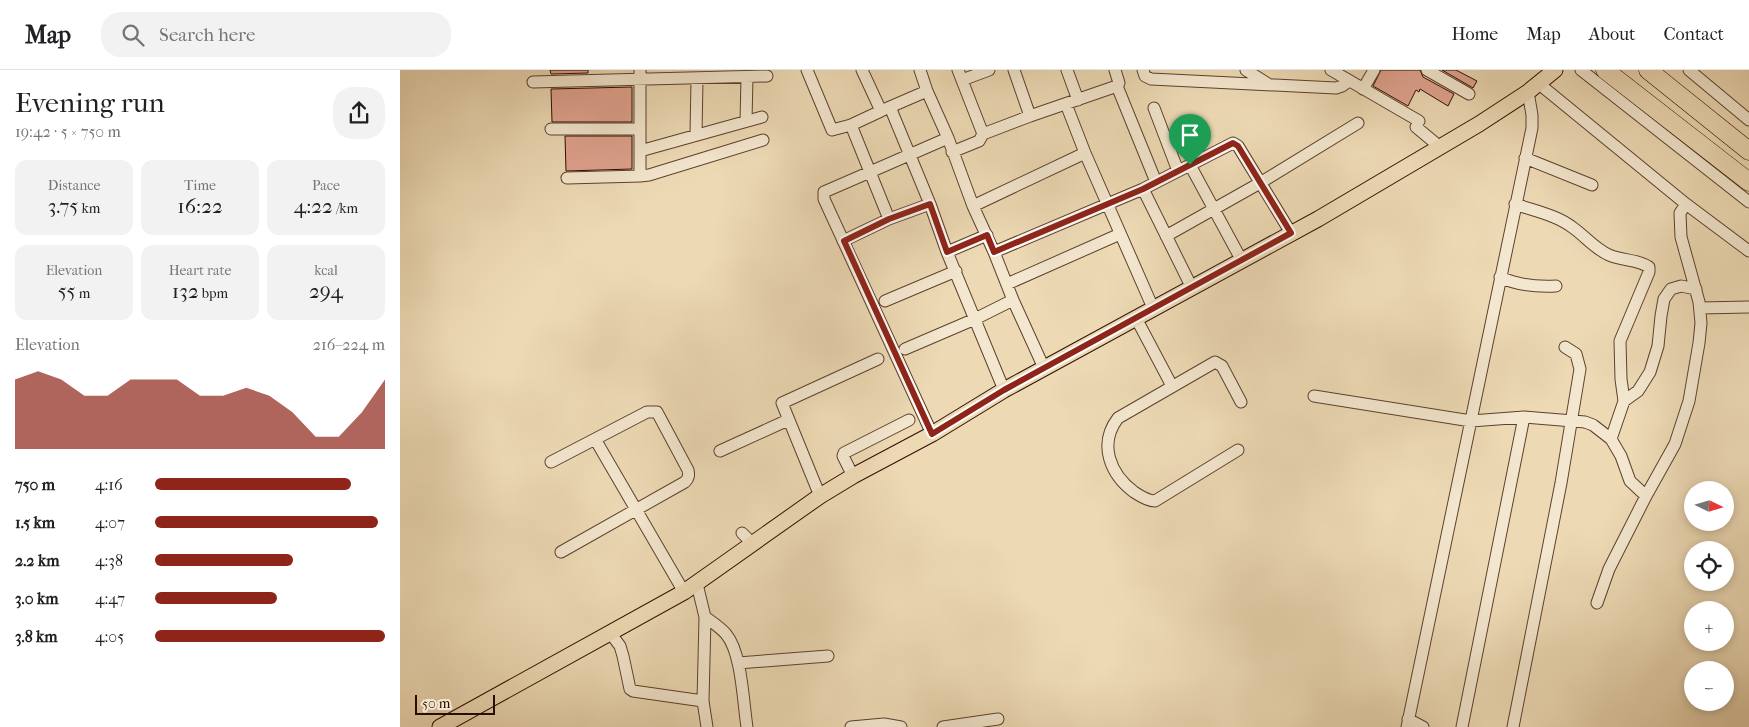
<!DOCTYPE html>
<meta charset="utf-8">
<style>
:root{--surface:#fff;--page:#f2f2f2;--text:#202124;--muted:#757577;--line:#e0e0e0;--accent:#8f2418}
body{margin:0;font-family:"IM FELL French Canon",serif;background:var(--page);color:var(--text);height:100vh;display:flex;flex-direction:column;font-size:19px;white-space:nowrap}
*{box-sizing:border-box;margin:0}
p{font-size:16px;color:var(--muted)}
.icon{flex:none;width:28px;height:28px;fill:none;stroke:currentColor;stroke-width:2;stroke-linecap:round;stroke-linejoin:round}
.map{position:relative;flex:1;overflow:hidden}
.details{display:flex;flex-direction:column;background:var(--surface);width:400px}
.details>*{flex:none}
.needle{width:32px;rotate:95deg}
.tools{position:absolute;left:1284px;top:411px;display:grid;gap:10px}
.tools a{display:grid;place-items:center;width:50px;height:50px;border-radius:50%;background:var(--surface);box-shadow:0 2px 8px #0003;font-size:25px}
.scale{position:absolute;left:15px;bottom:12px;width:80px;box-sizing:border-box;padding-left:5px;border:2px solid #2d0d00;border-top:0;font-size:14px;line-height:18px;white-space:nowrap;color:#2d0d00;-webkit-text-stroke:4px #f3e7cf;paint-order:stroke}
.pin{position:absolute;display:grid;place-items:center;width:42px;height:42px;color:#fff;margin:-51px -21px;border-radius:50% 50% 50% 0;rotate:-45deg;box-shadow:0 0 5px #0007}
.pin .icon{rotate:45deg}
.round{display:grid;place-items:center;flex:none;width:52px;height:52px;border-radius:20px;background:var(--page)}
.headline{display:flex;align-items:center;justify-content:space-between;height:85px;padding:0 15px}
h1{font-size:28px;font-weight:600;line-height:38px}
.stats{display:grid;grid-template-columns:repeat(3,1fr);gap:8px;height:85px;padding:5px 15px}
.stats div{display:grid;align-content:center;border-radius:12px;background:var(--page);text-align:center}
.stats b{font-size:21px;font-weight:600}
.stats small{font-size:14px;font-weight:400}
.stats p{font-size:14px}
.chart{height:140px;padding:10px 15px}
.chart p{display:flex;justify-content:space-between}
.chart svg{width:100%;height:90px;margin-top:5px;fill:var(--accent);opacity:.7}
ul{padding:0 15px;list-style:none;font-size:16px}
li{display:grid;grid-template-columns:80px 60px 1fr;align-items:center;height:38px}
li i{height:12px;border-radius:6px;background:var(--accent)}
header{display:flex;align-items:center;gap:30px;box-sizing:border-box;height:70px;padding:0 25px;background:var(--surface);border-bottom:1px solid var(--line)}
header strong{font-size:24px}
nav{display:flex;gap:28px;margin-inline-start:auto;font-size:18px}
.search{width:350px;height:45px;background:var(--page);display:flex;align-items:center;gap:12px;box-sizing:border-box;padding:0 18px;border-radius:20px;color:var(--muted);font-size:19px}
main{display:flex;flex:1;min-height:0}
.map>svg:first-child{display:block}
.building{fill:#e0a38f;stroke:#2d0d00}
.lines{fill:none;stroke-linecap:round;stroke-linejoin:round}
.minor-casing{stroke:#5d402d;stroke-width:13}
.major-casing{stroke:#2d0d00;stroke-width:17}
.highway-casing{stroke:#2d0d00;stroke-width:19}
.minor{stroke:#f3e7cf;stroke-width:11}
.major{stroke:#eddab5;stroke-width:15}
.highway{stroke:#eddab5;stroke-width:18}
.route-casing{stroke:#fff;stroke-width:10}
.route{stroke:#8f2418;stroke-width:6}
</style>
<header>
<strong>Map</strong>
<div class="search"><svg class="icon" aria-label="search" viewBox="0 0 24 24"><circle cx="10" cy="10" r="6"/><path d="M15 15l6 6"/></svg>Search here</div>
<nav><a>Home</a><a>Map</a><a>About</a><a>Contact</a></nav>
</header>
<main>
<section class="details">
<div class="headline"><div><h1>Evening run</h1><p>19:42 · 5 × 750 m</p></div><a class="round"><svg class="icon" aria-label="share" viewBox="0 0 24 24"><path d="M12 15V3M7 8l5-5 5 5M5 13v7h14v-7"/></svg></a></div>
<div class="stats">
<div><p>Distance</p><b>3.75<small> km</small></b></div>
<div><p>Time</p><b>16:22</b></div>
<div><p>Pace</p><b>4:22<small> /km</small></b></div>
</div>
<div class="stats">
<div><p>Elevation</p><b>55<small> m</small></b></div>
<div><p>Heart rate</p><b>132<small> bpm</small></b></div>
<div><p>kcal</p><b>294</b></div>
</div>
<div class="chart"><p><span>Elevation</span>216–224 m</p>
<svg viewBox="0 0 160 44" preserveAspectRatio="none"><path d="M0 44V10L10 6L20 10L30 18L40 18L50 10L60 10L70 10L80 18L90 18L100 14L110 18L120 26L130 38L140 38L150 26L160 10V44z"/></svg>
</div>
<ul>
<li><b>750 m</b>4:16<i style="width:85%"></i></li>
<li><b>1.5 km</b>4:07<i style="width:97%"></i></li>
<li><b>2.2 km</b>4:38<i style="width:60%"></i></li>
<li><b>3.0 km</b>4:47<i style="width:53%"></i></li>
<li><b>3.8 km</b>4:05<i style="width:100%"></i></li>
</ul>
</section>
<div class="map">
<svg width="1349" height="657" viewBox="0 0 1349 657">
<rect width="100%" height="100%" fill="#eddab5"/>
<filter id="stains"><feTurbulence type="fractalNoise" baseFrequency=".004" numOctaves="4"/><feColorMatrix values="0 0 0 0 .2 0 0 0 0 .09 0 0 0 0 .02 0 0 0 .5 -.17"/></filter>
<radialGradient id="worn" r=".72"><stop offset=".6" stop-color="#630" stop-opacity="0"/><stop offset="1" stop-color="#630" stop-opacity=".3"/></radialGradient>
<path class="building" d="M 150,0 L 188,0 L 188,3 L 151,4 Z
M 981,0 L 1020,0 L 1023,7 L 1054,24 L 1048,36 L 1020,19 L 1019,22 L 1016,20 L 1008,36 L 973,16 Z
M 1042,0 L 1056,0 L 1077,11 L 1073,18 Z
M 232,17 L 232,52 L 152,52 L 151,19 Z
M 165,66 L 232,66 L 232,99 L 166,101 Z"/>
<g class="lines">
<defs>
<path id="minor" d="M 407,0 L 432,60 L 451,55 L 481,41 L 462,0
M 558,0 L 583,64 L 630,46
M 614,0 L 630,46 L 717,16 L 719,13 L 715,0
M 667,0 L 678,30
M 743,0 L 745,6 L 751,9 L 936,18 L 942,16 L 949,11
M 846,0 L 868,14
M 931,0 L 1019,51
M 1027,0 L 1069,24
M 1181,0 L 1349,132
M 1289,0 L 1349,50
M 562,10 L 589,0
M 133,12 L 367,6
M 1138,13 L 1286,134 L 1349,181
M 717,16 L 756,112
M 963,19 L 974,0
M 666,34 L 685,83 L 753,238
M 490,37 L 530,134
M 754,38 L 778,101
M 483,40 L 527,21
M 346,51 L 347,7
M 451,55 L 470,102 L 548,68 L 527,21 L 520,0
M 1016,57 L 1040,77
M 151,59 L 240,59
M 296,65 L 297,9
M 548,68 L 573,136
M 240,81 L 362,47
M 552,82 L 579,71 L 583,64
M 1125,88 L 1192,115
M 790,95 L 842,191
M 240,106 L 249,105 L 363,70
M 167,108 L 240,106 L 240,0
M 743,119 L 792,218
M 1115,134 C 1135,141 1156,145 1172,157 C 1185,166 1195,179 1209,185 C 1223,191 1237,189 1249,197 L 1249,202 L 1220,271 L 1221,309 L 1224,331
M 489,149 L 470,102 L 424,122 L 424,129 L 532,364
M 587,165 L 547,182 L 604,320
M 766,166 L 860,113 L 958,53
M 443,171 L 489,149 L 530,134 L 547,182
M 594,182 L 573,136 L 685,83
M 1100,207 C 1117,215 1137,217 1156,216
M 607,214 L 720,164
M 485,231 L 556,201
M 1300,238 L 1349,237
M 736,248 L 772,316
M 505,279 L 575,249 L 613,230
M 644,298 L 613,230 L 594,182 L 743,119 L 833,73 L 838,76 L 891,163
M 914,326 L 1071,351 L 1124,347 L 1185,352 L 1193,355 L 1211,369 L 1221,386 L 1230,411 L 1246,426
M 195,369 L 284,522
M 1211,369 L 1224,331 L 1238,321 L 1250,302 L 1258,276 L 1261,246 L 1264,229 L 1271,219 L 1281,216 L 1296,219
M 838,380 L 755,431 C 748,431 740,426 734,422 C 710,404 698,374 718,348 L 815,292 L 822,296 L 841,332
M 320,381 L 388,350
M 151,392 L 247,342 L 257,342 L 288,400 C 289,405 289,408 285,412 L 161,482
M 453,406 L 443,386 L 444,383 L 509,350
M 420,426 L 382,333 L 478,289
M 342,463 L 353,474
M 297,514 L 305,547 L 303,631 L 307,657
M 1197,533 L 1209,499 L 1246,426 L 1275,374 L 1289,331 L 1299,273 L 1301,253 L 1299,232 L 1281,167 L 1280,143 L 1286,134
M 305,547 C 312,552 320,557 326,564 C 342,583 343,632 347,657
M 211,564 L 220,576 L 223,586 L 230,619 L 233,621 L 303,631
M 338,593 L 428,586
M 1008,649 L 1023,657
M 451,657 L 484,654 L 501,657
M 543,657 L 598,649
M 1007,657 L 1132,58 L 1132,45 L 1128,22
M 1062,657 L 1124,347
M 1113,657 L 1161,413 L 1180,299 L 1176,284 L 1165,277"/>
<path id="major" d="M 40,657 L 284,522 L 420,426 L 453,406 L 532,364 L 604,320 L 918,149 L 1079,54 L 1128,22 L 1155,0"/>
<path id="highway" d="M 1205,0 L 1349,112
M 1248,0 L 1349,81"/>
</defs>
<use href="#minor" class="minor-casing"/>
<use href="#major" class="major-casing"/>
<use href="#highway" class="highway-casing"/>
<use href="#minor" class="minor"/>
<use href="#major" class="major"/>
<use href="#highway" class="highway"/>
</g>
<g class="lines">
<defs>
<path id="route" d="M 833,73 L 838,76 L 891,163 L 604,320 L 532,364 L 444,171 L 489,149 L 530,134 L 547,182 L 587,165 L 594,182 L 743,119 Z"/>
</defs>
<use href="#route" class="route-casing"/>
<use href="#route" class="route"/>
</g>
<rect width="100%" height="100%" filter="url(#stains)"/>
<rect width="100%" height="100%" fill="url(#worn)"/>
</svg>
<div class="tools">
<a><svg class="needle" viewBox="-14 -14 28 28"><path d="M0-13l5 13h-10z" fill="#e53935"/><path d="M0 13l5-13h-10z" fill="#757577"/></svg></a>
<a><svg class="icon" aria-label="locate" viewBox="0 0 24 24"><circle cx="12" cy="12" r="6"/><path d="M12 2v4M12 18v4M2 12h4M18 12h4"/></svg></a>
<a>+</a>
<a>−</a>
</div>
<div class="scale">50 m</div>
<div class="pin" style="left:790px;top:95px;background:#1e9e55"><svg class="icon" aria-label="arrive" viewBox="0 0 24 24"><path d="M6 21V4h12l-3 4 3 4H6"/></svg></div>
</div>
</main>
